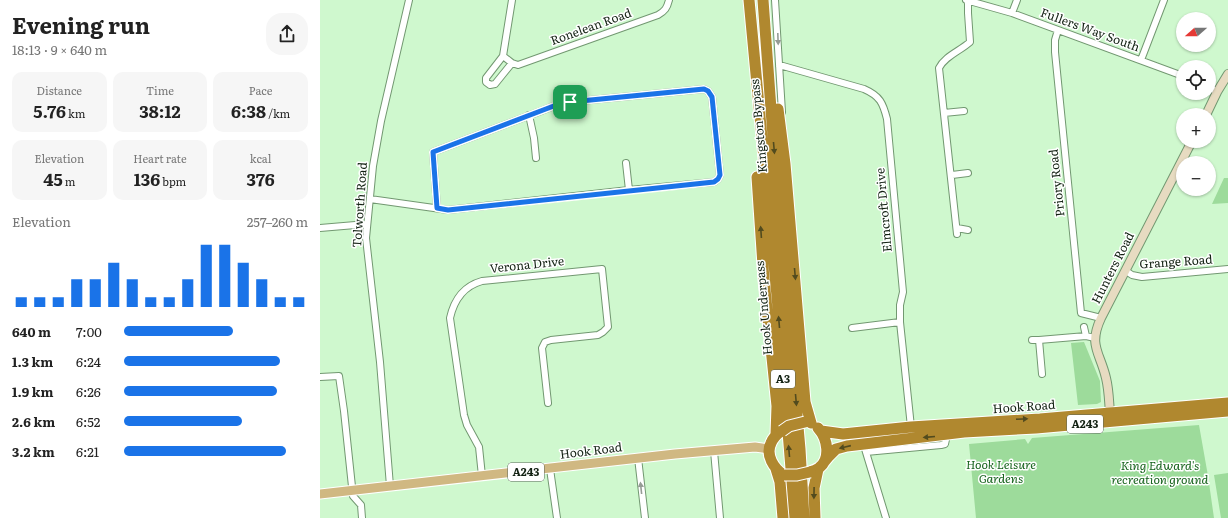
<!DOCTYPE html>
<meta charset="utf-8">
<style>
:root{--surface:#fff;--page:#f6f6f6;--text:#222;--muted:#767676;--accent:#1a73e8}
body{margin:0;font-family:Literata,serif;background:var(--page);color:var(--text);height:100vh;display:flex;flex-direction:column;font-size:15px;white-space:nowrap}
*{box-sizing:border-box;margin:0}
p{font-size:13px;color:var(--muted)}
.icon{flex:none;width:22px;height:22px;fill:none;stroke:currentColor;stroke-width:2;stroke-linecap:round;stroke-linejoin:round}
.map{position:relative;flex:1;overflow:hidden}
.panel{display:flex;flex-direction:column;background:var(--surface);width:320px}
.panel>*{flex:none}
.needle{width:26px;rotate:249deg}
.tools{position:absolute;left:856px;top:12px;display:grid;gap:8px}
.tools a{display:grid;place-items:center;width:40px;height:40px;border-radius:50%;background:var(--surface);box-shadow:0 1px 3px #0004;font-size:20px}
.pin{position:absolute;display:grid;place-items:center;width:34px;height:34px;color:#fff;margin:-17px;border-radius:8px;box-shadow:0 2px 6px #0006}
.round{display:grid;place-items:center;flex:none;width:42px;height:42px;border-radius:16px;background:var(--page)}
.summary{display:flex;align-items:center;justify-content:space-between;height:68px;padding:0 12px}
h1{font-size:22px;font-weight:700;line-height:30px}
.stats{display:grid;grid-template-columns:repeat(3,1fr);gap:6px;height:68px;padding:4px 12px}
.stats div{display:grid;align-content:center;border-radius:10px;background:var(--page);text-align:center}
.stats b{font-size:17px;font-weight:700}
.stats small{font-size:11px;font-weight:400}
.stats p{font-size:11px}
.chart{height:112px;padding:8px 12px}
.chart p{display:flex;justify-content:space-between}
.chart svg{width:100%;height:72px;margin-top:4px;stroke:var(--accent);stroke-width:6}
ul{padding:0 12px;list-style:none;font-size:13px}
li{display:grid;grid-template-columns:64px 48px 1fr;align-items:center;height:30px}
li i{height:10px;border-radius:5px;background:var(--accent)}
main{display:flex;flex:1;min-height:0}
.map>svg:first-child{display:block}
.green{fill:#9ddb9b}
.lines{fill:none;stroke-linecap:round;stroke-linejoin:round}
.street-casing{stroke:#729871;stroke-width:8}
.secondary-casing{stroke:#729871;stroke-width:10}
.primary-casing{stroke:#fff;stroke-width:11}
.highway-casing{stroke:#fff;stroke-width:13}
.street{stroke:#fff;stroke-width:6}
.secondary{stroke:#e7dbc1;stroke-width:8}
.primary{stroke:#d0b882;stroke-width:9}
.highway{stroke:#b0882f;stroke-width:11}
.highway-bridge-casing{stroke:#fff;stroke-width:13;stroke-linecap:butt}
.highway-bridge{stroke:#b0882f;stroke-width:11}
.oneway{fill:#959c95}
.oneway2{fill:#524b1e}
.route-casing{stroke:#fff;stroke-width:8}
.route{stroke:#1a73e8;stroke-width:5}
.labels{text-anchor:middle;stroke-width:3;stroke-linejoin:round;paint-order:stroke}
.shield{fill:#fff;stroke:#5a645a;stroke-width:1}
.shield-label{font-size:11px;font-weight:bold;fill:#132213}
.street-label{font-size:12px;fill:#132213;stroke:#fff}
.park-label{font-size:12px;font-style:italic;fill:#16631c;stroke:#fff}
</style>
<main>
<section class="panel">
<div class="summary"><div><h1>Evening run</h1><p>18:13 · 9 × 640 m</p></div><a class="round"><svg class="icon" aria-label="share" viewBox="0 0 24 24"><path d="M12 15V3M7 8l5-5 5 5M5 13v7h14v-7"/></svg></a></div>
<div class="stats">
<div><p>Distance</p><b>5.76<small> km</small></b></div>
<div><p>Time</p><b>38:12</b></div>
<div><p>Pace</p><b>6:38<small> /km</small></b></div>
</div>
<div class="stats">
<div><p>Elevation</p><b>45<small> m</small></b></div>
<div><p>Heart rate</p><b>136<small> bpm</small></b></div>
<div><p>kcal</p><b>376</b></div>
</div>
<div class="chart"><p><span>Elevation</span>257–260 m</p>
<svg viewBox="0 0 160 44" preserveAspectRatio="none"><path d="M5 44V38M15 44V38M25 44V38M35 44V27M45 44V27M55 44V17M65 44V27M75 44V38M85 44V38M95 44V27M105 44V6M115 44V6M125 44V17M135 44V27M145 44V38M155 44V38"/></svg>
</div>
<ul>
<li><b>640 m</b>7:00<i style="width:59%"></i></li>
<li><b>1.3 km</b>6:24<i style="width:85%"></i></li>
<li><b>1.9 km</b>6:26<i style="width:83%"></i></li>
<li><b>2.6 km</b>6:52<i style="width:64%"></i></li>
<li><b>3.2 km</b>6:21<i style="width:88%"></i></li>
</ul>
</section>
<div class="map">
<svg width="908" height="518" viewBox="0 0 908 518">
<rect width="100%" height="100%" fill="#cff8ce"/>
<path class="green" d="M 904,178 L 908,178 L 908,203 L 892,204 Z
M 764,342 L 780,381 L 781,402 L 777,404 L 758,405 L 751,343 Z
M 879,425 L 888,476 L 894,518 L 656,518 L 649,444 L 705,439 L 708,444 L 712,438 Z
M 908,473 L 908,518 L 901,518 L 894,475 Z"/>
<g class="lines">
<defs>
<path id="street" d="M 192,0 L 183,56 L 192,63 L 198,65 L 338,15 C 345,11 347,8 349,0
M 455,0 L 462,112
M 646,0 L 692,13 L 863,76
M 692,13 L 697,0
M 738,30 L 735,40 L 735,52 L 761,313 L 781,318
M 183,56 L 166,78 L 166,82 L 170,85 L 175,84 L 192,63
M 821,60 L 844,0
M 459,66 L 463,66 L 544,89 C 560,96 563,103 567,119 L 583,292 L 580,305 L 580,322 L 591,427
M 889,87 L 897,92
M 624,113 L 644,111
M 209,115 L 214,138 L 216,158
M 306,163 L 309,190
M 632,175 L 648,173
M 50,199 L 128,210 L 309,190 L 394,182 L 398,179 L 400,175 L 392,97 L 388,91 L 384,89 L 250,102 L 239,104 L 221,111 L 113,152 L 117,208
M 0,228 L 47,224
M 637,228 L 648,230
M 637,234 L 619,68 C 625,56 640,51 650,42 L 648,13 L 648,1
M 806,271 L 812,275 L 822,277 L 908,269
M 764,327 L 766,336 L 775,338
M 532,328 L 580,322
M 712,340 L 719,340 L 722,374
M 719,340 L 766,336
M 0,377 L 19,376 L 24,411 L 33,496 L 41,505 L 42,518
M 545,449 L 566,518
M 394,451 L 400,518
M 546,452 L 621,445 L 625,444 L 627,435
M 318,458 L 325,518
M 230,469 L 237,518
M 162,476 L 159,447 L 147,425 L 144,415 L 130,318 C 134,300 144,286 162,281 L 282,269 L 288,327 L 283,332 L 278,335 L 231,340 L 225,342 L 222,348 L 228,403
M 70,486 L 60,362 L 46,238 L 53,166 L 61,121 L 89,0"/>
<path id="secondary" d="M 886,115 L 897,92 L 908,74
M 790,413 C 789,402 789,390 786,378 C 780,352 768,346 781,318 L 872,141"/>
<path id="primary" d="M 0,494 L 355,454 L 435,447 L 449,449"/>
<path id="highway" d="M 429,0 L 457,296 L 475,518
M 443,0 L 457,191 L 480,449 L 484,518
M 458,109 L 465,164 L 485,402 L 491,423
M 437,177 L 444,280 L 457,406 L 456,435
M 461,431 C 457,434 453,438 451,443 C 445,455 454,469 464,475
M 501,431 L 523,434 L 591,427 L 720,419 L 908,403
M 504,462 L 509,456 L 516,449 L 527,446 L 544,444 L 644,432 L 716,428 L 908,411
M 456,469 L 460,482 L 463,518
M 490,472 C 493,471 496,470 499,468 C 511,459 508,439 498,428
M 495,518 L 494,488 L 498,469"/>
</defs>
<use href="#street" class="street-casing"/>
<use href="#secondary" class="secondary-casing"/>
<use href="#primary" class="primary-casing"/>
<use href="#highway" class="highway-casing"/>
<use href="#street" class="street"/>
<use href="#secondary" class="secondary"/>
<use href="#primary" class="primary"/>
<use href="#highway" class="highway"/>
<defs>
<path id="highway-bridge" d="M 462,431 L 469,426 L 485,422
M 464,475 L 477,475 L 490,472"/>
</defs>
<use href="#highway-bridge" class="highway-bridge-casing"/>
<use href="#highway-bridge" class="highway-bridge"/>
</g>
<defs><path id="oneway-solid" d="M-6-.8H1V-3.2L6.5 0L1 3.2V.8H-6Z"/></defs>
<g class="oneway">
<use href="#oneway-solid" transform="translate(458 39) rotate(88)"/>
<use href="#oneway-solid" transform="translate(321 488) rotate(-96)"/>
</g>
<g class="oneway2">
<use href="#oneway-solid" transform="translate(454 148) rotate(85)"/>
<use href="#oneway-solid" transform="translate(441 232) rotate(-94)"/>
<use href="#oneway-solid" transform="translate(475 274) rotate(85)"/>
<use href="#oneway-solid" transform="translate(459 322) rotate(-95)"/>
<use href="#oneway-solid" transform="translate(476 400) rotate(85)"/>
<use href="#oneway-solid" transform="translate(702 419) rotate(-2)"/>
<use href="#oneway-solid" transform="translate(609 437) rotate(175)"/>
<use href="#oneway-solid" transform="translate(525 447) rotate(167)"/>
<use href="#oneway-solid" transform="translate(469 451) rotate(-95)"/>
<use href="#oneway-solid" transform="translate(494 493) rotate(91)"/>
</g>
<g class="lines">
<defs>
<path id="route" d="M 384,89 L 388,91 L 392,97 L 400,175 L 398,179 L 394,182 L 128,210 L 117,208 L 113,152 L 239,104 L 250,102 Z"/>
</defs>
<use href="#route" class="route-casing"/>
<use href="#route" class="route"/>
</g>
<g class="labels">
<g class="shield">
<rect x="451" y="370" width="24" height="18" rx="3"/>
<rect x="747" y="415" width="36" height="18" rx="3"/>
<rect x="188" y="463" width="36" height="18" rx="3"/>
</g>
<g class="shield-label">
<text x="463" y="383">A3</text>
<text x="765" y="428">A243</text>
<text x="206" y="476">A243</text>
</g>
<g class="street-label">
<text transform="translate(271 27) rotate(-20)" y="4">Ronelean Road</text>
<text transform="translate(770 30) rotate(20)" y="4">Fullers Way South</text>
<text transform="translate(439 126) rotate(-95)" y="4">Kingston Bypass</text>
<text transform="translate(737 183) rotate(-96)" y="4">Priory Road</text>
<text transform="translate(40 205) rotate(-86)" y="4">Tolworth Road</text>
<text transform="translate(564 210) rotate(-95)" y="4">Elmcroft Drive</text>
<text transform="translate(856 262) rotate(-4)" y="4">Grange Road</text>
<text transform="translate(207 265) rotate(-6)" y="4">Verona Drive</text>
<text transform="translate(793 268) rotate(-63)" y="4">Hunters Road</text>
<text transform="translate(444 308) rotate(-95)" y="4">Hook Underpass</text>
<text transform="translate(704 407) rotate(-4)" y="4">Hook Road</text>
<text transform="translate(271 451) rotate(-7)" y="4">Hook Road</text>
</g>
<g class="park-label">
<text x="681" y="469">Hook Leisure<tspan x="681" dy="14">Gardens</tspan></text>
<text x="840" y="470">King Edward's<tspan x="840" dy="14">recreation ground</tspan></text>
</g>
</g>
</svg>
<div class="tools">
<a><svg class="needle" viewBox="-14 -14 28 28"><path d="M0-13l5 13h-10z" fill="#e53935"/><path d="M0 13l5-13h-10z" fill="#767676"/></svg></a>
<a><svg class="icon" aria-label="locate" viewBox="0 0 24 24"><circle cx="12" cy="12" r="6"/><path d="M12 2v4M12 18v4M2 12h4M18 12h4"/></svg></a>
<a>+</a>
<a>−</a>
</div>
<div class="pin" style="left:250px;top:102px;background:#1e9e55"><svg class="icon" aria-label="arrive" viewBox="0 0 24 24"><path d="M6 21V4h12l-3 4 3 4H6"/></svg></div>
</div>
</main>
